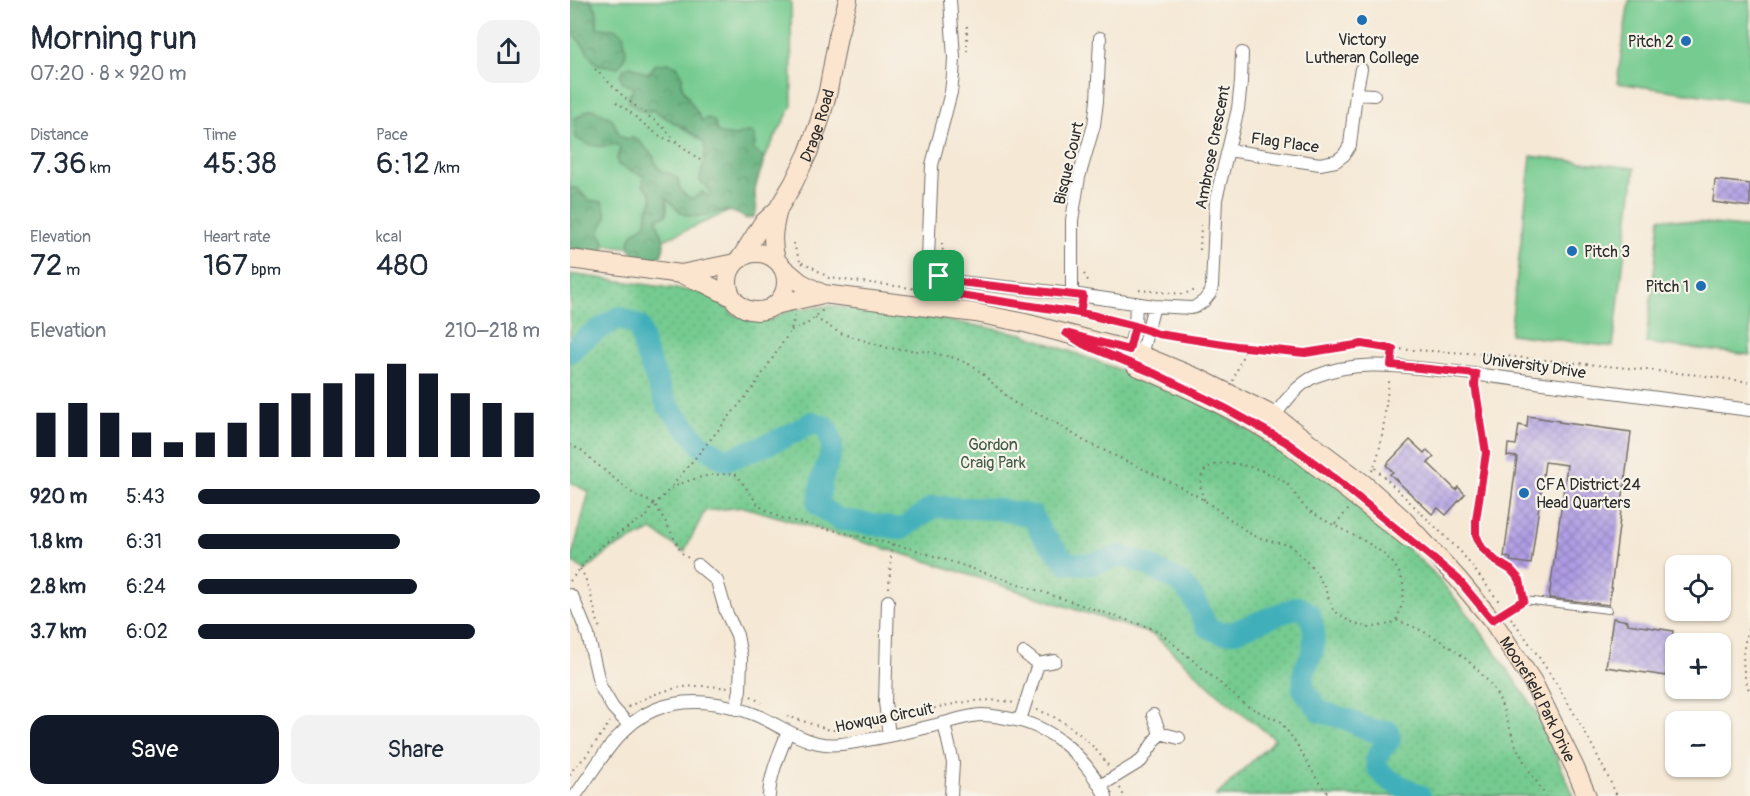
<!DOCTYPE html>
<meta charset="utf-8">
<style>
:root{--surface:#fff;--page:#f2f2f3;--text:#1f2937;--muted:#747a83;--accent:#111827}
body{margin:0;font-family:Pangolin,sans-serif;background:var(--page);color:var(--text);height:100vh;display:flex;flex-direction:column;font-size:22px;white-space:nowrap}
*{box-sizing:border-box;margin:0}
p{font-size:20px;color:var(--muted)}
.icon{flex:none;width:33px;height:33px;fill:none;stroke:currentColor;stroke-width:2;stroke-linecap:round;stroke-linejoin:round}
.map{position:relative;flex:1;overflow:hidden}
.drawer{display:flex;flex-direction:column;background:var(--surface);width:570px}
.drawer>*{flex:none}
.tools{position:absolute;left:1095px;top:555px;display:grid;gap:12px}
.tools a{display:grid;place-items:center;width:66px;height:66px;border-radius:12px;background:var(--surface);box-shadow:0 2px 4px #0004;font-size:30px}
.pin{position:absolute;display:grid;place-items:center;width:51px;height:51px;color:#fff;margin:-26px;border-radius:12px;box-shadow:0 3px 9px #0006}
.round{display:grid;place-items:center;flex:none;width:63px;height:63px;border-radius:18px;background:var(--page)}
.head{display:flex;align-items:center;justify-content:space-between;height:102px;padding:0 30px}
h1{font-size:33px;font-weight:600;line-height:45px}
.metrics{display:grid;grid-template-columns:repeat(3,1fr);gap:9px;height:102px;padding:6px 30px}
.metrics div{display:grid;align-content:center}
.metrics b{font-size:30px;font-weight:600}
.metrics small{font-size:16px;font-weight:400}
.metrics p{font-size:16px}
.chart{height:168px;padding:12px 30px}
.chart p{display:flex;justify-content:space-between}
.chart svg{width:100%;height:108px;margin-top:6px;stroke:var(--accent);stroke-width:6}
.button{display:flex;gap:12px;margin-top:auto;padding:12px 30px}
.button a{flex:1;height:69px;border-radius:18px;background:var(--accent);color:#fff;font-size:24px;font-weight:600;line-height:69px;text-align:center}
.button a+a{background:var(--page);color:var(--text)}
ul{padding:0 30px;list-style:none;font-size:20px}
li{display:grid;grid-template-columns:96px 72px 1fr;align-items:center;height:45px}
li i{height:15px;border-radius:8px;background:var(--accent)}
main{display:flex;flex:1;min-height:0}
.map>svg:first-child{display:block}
.grass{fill:#75cb90;stroke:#507b5e;stroke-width:1.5}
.forest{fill:url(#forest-crowns);stroke:#466d52;stroke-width:1.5}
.park{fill:url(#park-dots);stroke:#507b5e;stroke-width:1.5}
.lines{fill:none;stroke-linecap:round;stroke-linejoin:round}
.river{stroke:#3fafba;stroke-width:22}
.building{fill:url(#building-cross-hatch)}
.lane-casing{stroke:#726d66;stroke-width:8}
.street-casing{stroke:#726d66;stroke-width:14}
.secondary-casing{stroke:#726d66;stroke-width:20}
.path{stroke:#726d66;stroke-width:2;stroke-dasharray:1.5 4.5;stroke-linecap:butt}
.lane{stroke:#fff;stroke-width:6}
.street{stroke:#fff;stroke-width:12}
.secondary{stroke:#fce5cf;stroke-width:18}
.route-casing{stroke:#fff;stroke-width:12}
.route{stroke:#e11d48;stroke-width:8}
.poi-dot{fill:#1f6fb2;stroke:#f7f3e8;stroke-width:2}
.labels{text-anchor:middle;stroke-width:4.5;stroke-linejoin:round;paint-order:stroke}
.poi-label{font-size:16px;fill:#2b2b2b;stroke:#f7f3e8;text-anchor:end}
.street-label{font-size:16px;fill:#2b2b2b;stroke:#f7f3e8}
.park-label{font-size:16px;fill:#415b49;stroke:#f7f3e8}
</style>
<main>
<section class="drawer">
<div class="head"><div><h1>Morning run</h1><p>07:20 · 8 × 920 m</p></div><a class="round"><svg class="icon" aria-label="share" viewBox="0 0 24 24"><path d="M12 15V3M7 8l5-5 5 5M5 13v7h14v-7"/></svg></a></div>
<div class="metrics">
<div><p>Distance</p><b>7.36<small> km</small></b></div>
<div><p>Time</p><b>45:38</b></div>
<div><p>Pace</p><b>6:12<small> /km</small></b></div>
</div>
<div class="metrics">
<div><p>Elevation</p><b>72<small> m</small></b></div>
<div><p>Heart rate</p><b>167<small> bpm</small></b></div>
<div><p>kcal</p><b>480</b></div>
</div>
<div class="chart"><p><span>Elevation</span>210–218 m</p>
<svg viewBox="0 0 160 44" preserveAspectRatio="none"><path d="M5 44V26M15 44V22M25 44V26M35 44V34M45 44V38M55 44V34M65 44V30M75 44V22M85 44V18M95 44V14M105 44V10M115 44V6M125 44V10M135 44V18M145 44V22M155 44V26"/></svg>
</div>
<ul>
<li><b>920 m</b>5:43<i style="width:100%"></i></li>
<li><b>1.8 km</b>6:31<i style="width:59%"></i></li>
<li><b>2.8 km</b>6:24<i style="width:64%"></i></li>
<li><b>3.7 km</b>6:02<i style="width:81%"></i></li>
</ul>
<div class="button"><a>Save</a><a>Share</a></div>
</section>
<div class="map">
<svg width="1180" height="796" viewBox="0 0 1180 796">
<defs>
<pattern id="forest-crowns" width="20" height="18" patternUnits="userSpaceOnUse" patternTransform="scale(1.5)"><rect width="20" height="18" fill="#60af7a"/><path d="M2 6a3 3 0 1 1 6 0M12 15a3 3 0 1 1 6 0" fill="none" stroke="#4f8f64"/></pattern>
<pattern id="park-dots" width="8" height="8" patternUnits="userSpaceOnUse" patternTransform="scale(1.5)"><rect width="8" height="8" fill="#75cb90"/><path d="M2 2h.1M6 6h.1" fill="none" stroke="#65ae7c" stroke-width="1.8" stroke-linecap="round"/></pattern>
<pattern id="building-cross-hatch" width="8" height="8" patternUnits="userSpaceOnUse" patternTransform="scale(1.5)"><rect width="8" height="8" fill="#b09de5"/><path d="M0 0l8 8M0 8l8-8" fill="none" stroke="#8f80ba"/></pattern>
</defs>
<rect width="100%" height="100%" fill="#f7f3e8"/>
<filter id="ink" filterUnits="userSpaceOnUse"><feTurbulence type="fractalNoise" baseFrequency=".0167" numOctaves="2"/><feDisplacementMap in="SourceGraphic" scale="12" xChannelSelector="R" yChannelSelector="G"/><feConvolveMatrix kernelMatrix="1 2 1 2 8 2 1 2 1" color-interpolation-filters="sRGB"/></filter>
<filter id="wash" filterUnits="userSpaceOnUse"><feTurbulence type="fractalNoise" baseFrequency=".008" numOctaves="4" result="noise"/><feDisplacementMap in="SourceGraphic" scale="24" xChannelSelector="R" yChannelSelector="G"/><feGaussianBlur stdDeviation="1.35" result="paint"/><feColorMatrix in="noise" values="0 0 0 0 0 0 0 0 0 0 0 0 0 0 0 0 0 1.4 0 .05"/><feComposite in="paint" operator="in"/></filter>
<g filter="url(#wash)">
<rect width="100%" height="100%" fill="#f5e8d5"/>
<path class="grass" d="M 0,0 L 218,0 L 221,1 L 222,106 L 167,208 L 73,249 L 0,241 Z
M 1059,0 L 1180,0 L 1180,102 L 1047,83 Z
M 961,156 L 1065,168 L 1043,347 L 940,334 Z
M 1090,218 L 1180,228 L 1180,355 L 1076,343 Z"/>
<path class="forest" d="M 0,0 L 20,0 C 29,9 27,16 27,28 L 46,29 L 53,34 C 56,49 59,56 48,67 C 27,65 25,66 15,48 C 11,42 6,38 2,33 C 0,24 0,10 0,0 Z
M 98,63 L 107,66 L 112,75 L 112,87 L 132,121 L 138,118 L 145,122 L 146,129 L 150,134 L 166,136 L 173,133 L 180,132 L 184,135 L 186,143 L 183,149 L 194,158 C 193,170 185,181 185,193 C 185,203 189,208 184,217 L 176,219 C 149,199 139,224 114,214 C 108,212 102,203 96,198 L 97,208 L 96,215 L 87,218 C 88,235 99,237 91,256 C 73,264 50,253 63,233 C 66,230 72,227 76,224 L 77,210 L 82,202 L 81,193 L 73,185 L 74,176 L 48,165 L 47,158 L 50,148 L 46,144 C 31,148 19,147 6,138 L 5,119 L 17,111 L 23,109 L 32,113 L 42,119 L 50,136 L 56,139 L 62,138 L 69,141 L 83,156 L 87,166 L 93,172 L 101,174 L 108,179 C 109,190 112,194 122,199 L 133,192 L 138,197 L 141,194 L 138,187 L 130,181 C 131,170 138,154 134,143 C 132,138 91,115 83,110 C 72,113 67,109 59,102 L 59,96 L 64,88 L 53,83 L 50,75 L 55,68 L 61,66 L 73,72 L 79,73 L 85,65 Z
M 0,188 L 7,188 L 18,200 L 32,202 L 37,217 C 35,221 31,226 30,230 C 29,237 36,241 35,248 L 31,252 L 0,249 Z"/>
<path class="park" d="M 0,274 L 143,294 L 164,315 L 181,319 L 200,320 L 222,309 L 260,306 L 341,314 L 453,334 L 623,397 L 761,480 L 862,571 L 903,620 L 966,711 L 1004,796 L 646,796 L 705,739 L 656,701 L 584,635 L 350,559 L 174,507 L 135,511 L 114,552 L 82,530 L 40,550 L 15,571 L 1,560 L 19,492 L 0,482 Z"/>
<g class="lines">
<path class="river" d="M 0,352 L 14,339 L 49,317 L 69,326 L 75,351 L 97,405 L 131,445 L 156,460 C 185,449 216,439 242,422 L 256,427 C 268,453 258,456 252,480 C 250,488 250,497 248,505 L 268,519 L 332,529 L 363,507 L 426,509 L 463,516 L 471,533 L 497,563 L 521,564 L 551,556 L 576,564 L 611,583 L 623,597 L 637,627 L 651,633 L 663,632 L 728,607 L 740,614 L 744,630 L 743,652 L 734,671 L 733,689 L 751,712 L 776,719 L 802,731 L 818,731 L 820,739 C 817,744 808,752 807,758 C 802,777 837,788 850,796"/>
</g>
<g id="blocks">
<path class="building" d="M 1145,180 L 1180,184 L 1180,207 L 1143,202 Z
M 958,416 L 989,421 L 989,422 L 1061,432 L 1039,605 L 979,598 L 997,465 L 975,462 L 961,564 L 940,561 L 941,558 L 934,557 L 947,457 L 937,456 L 938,444 L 946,445 L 949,425 L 957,427 Z
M 840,440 L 854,453 L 857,450 L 864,457 L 858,463 L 886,490 L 888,487 L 895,494 L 876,515 L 868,508 L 862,514 L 820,474 L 823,472 L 816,465 Z
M 1043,618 L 1058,621 L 1057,624 L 1103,631 L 1096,676 L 1036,667 Z"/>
</g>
</g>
<g filter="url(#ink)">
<use href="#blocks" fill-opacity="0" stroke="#726d66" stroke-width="1.5"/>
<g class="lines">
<defs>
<path id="lane" d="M 906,375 L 905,385 L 916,453 L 906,520 L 906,535 L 912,548 L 926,561 L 941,570 L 950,580 L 954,600 L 923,620
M 954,600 L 1038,610"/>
<path id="street" d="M 380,0 L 384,58 L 383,75 L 381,92 L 362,165 L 358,257 C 362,270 368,275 380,281 L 502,294 L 584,306 L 621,308 L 625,307 L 634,301 L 641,292 L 642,286 L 646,199 L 668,109 L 671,82 L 672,53
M 786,94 L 804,95
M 658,150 L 750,164 L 766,161 L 774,155 L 780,145 L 786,94 L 791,69
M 502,294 L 502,220 L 509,177 L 524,125 L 527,101 L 530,38
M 560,356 L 559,350 L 565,326 L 566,303
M 567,359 L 571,355 L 584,306
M 702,420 C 712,404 729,383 746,376 C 786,360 827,366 868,370 C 906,374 943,379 981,384 C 1047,393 1114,401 1180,410
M 128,565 L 147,581 L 156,612 L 167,635 L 171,657 L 170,690 L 166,709
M 0,595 L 3,598 L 18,635 L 30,686 L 43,708 L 59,725
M 318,601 L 315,702 L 319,736
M 468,664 L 485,661
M 450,720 L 468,664 L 454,653
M 374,723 L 383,763 L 381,796
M 590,733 L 609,738
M 530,786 L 571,761 L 590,733 L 583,715
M 5,796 C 27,766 48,725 84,710 C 116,696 154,702 186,715 C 207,724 225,738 248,743 C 266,747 284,742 302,739 C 328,735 353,728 378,722 C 389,719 401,715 413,715 C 421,715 429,717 436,718 C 483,725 513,755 536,796
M 199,796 C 200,774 210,752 218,732"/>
<g id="secondary">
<circle cx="187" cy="282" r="29"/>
<path d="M 0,259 L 111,274 L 134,283 L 162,297"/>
<path id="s1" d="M 170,259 L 192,224 L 208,209 L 223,184 L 238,153 L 249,123 L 258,91 L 268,36 L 278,0"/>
<path d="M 206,260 C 201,242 203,228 208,210"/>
<path id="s2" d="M 212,267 L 230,282 L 253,294 L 406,313 L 455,323 L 559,350 L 630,379 L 704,416 L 794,484 L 832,518 L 888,579 L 922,620 L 963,682 L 1005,768 L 1017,796"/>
<path d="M 111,274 L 165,263"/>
<path d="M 205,305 L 253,294"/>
<path d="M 566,366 C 618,387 669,412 716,442 L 838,538"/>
</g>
</defs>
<use href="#lane" class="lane-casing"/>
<use href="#street" class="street-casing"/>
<use href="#secondary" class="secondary-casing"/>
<path class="path" d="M 397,26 L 397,51
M 25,69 L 55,98 L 94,128 L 109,144 L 130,160
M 46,102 C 67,115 82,136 106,143
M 223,243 L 230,261
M 372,243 L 374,261
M 630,250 L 631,225
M 232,263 L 241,266 L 259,278 L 374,292
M 514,274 L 519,282
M 569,290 L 613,294 L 626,290
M 415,298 L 522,315 L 554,323
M 245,318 L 270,333 L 318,348 L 359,352 L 385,358 L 405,367 L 443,402 L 486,423 L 514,441 L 607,485 L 634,500 L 682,535 L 699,541 L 720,545 L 743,568 L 754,586 L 763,610 L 779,621 L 798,628 L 820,624 L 826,620 C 863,633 900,656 923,688 C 933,702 940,732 947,748 C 955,765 966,781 976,796
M 221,330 L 237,324 L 253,310
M 588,334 L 666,346 L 735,353 L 792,344 L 823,349
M 825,349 L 915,354 L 1128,375 L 1180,382
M 663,381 L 676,347
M 0,445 L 13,451 L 24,462 L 66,496 L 84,503 C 92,500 95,492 102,488 C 120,478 147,472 167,475 L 189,506 L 211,518 L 343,549 L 587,630 L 677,706 L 711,722 L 726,743 L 748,781 L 760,796
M 805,468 L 891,552 L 931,604
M 802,471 C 815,444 814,407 820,377
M 102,486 L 183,388 L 221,330 L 225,314
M 634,500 C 613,443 692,465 716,483 C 724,490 728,501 736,508 C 775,539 859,551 826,620
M 765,524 L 779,509
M 10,569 C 19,580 25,614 30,629
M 0,581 L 21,555 L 44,536 L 77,516 L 84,503 L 97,524 L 111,552 L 118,558
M 319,588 L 322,543
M 941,618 C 983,674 1018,733 1047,796
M 1180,623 C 1172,646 1170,670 1180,692
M 181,696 L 191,703
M 58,707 C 95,687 117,683 159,688
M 467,710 C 495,719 523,742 539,767
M 217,716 L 260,730 L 273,730
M 329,716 C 341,717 353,711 365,708 C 391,702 418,697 444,703
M 0,775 L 4,768 L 16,756 L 40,722
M 550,788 L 554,796"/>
<use href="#lane" class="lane"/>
<use href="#street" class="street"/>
<use href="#secondary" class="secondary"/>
</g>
</g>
<g class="lines" filter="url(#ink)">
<defs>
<path id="route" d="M 369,276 L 380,281 L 513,296 L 510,313 L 565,326 L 559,350 L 496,333 L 513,344 L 586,374 L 655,408 L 716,442 L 758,473 L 888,579 L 922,620 L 954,600 L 950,580 L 941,570 L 926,561 L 912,548 L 906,535 L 906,520 L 916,453 L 905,385 L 906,374 L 821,365 L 823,349 L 792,344 L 735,353 L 666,346 L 588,334 L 565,326 L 522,315 L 363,291 L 365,283 L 369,276"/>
</defs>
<use href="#route" class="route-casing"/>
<use href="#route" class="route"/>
</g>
<g class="poi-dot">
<circle cx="792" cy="20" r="6"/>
<circle cx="1116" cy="41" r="6"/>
<circle cx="1002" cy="251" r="6"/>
<circle cx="1131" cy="286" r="6"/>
<circle cx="954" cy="493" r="6"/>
</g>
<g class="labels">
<g class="poi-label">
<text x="792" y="45" text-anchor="middle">Victory<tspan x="792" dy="18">Lutheran College</tspan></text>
<text x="1104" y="47">Pitch 2</text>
<text x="1014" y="257" text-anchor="start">Pitch 3</text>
<text x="1119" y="292">Pitch 1</text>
<text x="966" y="490" text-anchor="start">CFA District 24<tspan x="966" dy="18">Head Quarters</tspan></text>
</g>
<g class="street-label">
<text dy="6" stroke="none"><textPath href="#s1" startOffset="156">Drage Road</textPath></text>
<text transform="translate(715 142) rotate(8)" y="6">Flag Place</text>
<text transform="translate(642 147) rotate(-79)" y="6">Ambrose Crescent</text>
<text transform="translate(498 163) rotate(-77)" y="6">Bisque Court</text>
<text transform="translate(964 365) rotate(8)" y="6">University Drive</text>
<text dy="6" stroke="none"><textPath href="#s2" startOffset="912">Moorefield Park Drive</textPath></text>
<text transform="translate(314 717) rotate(-11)" y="6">Howqua Circuit</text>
</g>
<g class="park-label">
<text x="423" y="450">Gordon<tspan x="423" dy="18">Craig Park</tspan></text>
</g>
</g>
</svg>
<div class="tools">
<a><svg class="icon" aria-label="locate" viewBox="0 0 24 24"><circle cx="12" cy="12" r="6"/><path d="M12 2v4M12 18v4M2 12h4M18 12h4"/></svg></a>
<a>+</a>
<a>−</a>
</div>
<div class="pin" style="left:369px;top:276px;background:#1e9e55"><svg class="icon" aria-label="arrive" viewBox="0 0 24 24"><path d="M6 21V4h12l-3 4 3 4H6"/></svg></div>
</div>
</main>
